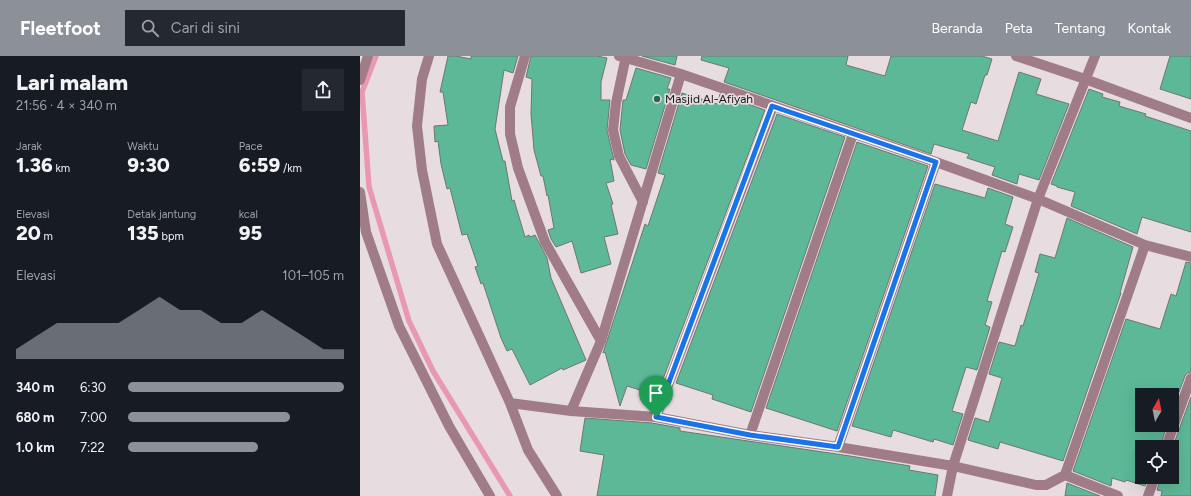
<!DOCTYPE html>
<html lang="id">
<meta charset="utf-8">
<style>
:root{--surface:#171b24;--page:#242831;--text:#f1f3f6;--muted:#9ea1a6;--accent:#8c9099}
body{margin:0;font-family:Figtree,sans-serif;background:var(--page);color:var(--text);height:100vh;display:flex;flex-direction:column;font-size:15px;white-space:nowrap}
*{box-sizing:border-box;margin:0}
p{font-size:13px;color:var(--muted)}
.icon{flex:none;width:22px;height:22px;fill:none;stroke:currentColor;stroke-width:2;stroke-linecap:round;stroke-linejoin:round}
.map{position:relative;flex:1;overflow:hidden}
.drawer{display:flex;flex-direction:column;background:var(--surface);width:360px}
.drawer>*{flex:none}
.needle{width:26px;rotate:9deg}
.buttons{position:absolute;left:775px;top:332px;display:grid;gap:8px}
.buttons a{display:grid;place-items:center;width:44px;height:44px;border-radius:0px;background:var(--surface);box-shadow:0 4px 16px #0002;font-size:20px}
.pin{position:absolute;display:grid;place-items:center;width:34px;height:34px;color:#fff;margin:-41px -17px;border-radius:50% 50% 50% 0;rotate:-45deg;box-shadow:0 0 4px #0007}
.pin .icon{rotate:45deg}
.round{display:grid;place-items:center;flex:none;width:42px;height:42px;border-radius:0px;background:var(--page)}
.headline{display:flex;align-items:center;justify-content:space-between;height:68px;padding:0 16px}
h1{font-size:22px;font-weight:800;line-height:30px}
.stats{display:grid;grid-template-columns:repeat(3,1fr);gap:6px;height:68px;padding:4px 16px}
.stats div{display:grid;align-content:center}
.stats b{font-size:20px;font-weight:800}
.stats small{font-size:11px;font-weight:400}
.stats p{font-size:11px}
.chart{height:112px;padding:8px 16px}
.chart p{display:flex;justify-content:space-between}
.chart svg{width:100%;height:72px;margin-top:4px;fill:var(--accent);opacity:.7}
ul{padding:0 16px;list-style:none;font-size:13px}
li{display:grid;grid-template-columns:64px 48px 1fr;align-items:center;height:30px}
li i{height:10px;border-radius:5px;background:var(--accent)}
header{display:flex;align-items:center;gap:24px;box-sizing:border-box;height:56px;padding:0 20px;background:var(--accent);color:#fff}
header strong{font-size:19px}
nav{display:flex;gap:22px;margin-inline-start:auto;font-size:14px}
.search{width:280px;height:36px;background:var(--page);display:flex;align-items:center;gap:10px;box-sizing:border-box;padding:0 14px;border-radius:0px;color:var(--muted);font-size:15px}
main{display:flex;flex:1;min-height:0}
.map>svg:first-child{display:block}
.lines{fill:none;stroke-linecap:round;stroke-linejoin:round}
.stream{stroke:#e898b2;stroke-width:5.5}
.building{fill:#5db898;stroke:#6d7672}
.minor{stroke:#9f7c87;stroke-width:10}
.route-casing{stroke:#fff;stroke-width:8}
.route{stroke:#1a73e8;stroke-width:5}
.poi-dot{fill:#2a6752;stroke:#e7dde0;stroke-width:1.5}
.labels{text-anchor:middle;stroke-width:3.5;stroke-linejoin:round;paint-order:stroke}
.poi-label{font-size:12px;fill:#181415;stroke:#e7dde0;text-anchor:start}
</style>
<header>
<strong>Fleetfoot</strong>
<div class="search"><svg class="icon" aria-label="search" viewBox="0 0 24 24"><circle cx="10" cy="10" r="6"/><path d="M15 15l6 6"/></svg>Cari di sini</div>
<nav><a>Beranda</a><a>Peta</a><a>Tentang</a><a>Kontak</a></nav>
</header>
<main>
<section class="drawer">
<div class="headline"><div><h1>Lari malam</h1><p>21:56 · 4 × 340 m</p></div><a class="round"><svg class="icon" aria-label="share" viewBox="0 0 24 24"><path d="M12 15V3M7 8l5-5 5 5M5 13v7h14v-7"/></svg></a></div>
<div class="stats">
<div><p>Jarak</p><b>1.36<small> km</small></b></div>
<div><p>Waktu</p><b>9:30</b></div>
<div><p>Pace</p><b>6:59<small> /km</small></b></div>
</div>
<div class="stats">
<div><p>Elevasi</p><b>20<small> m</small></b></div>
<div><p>Detak jantung</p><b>135<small> bpm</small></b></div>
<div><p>kcal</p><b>95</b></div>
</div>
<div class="chart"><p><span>Elevasi</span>101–105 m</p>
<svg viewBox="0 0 160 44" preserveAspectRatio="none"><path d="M0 44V38L10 30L20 22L30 22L40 22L50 22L60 14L70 6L80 14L90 14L100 22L110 22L120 14L130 22L140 30L150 38L160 38V44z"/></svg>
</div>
<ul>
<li><b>340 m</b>6:30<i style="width:100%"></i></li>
<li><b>680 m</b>7:00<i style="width:75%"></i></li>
<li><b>1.0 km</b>7:22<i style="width:60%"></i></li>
</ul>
</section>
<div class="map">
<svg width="831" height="440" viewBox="0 0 831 440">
<rect width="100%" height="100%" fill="#e7dde0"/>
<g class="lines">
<path class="stream" d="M 16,0 L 2,36 L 9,131 L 49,265 L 73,315 L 150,440"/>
</g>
<path class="building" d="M 88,0 L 96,0 L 111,3 L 111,0 L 158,0 L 153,17 L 144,14 L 135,73 L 143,105 L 145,105 L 152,145 L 154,144 L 165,181 L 169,179 L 170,181 L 175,179 L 187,202 L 191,222 L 226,304 L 203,314 L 202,312 L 170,329 L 152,293 L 147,295 L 141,282 L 123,227 L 121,228 L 115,211 L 118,210 L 107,178 L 102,179 L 90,132 L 87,133 L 81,108 L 78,85 L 75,86 L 74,70 L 88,69 L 83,36 L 80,36 Z
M 171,0 L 237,0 L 247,2 L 241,26 L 241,44 L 250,44 L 247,74 L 254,104 L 250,103 L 254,125 L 246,127 L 253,148 L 251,149 L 258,178 L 244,181 L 251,208 L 221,217 L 212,185 L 196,191 L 191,183 L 188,174 L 194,172 L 188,139 L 187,140 L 183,120 L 181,120 L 174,94 L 171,58 L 172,23 L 166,21 Z
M 282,0 L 317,0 L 315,9 Z
M 342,0 L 488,0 L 486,9 L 525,20 L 531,0 L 622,0 L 632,3 L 627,19 L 625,19 L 616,48 L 611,46 L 602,74 L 638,85 L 659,16 L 681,23 L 676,38 L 709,48 L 679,124 L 659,118 L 657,128 L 632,119 L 635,111 L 607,102 L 609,98 L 574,88 L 571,98 L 364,26 L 369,12 L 341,4 Z
M 810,0 L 831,0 L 831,43 L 800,33 Z
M 276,12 L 311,22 L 307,33 L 310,33 L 286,113 L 271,109 L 265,98 L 260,74 L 263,44 L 266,44 Z
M 729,33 L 743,38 L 742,41 L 760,46 L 759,50 L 786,58 L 785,60 L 831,75 L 831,176 L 782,161 L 777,178 L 711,150 L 715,136 L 697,131 L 697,130 L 691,128 Z
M 322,37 L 357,48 L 360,38 L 405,54 L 303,323 L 301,322 L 296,339 L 267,330 L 260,350 L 245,296 L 243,297 L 285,168 L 288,170 L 305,119 L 298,117 Z
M 417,58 L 485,81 L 391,356 L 352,343 L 353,339 L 316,327 Z
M 497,86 L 568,110 L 477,375 L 406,352 Z
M 575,128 L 625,142 L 628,132 L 653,141 L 645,168 L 653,171 L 645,196 L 642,195 L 627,245 L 632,246 L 625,269 L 630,271 L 617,314 L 606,311 L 592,355 L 603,358 L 593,389 L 574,383 L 573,386 L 533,374 L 531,381 L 492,370 Z
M 707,162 L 773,191 L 760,237 L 761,237 L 703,405 L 640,386 L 638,393 L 608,384 L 615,362 L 629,366 L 642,322 L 629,318 L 639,286 L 655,290 L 661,269 L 663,270 L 679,217 L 675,216 L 680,198 L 695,202 Z
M 826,206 L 831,207 L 831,316 L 827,317 L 825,320 L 812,355 L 812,339 L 782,339 L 782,369 L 807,369 L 800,391 L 782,391 L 782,421 L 788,421 L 785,430 L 766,424 L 765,426 L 752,422 L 751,430 L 713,415 L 766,263 L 800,273 L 811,238 L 816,240 Z
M 831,341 L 831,440 L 801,440 L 802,435 L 797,434 L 801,421 L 812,421 L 812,393 Z
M 225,362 L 292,367 L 320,372 L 320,375 L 490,400 L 550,410 L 549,414 L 578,419 L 575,440 L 237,440 L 244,399 L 220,395 Z
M 707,427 L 740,440 L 705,440 Z"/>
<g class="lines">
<path class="minor" d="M 69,0 L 62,23 L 57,70 L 62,114 L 77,188 L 150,347 L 211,355 L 296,361 L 390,379 L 478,391 L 593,410 L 676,429 L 686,429 L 705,419 L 758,440
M 165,0 L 150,51 L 150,78 L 158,112 L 185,186 L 241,285
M 259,0 L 321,18 L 576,106 L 678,143 L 785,189 L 831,201
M 266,0 L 256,47 L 253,74 L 259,100 L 283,146
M 656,0 L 725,23 L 831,62
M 0,24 L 8,0
M 0,136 L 6,176 L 39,270 L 89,370 L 130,440
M 150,347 L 168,394 L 197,440
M 211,355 L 241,285 L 321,18
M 296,361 L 413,50
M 390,379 L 493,78
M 478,391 L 576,106
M 806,391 L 831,322
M 705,419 L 785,189
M 587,440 L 593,410 L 678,143 L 735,0
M 788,440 L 795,421"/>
</g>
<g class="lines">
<defs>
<path id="route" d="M 412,50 L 576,106 L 478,391 L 390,379 L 296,361 Z"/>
</defs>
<use href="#route" class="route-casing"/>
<use href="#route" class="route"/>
</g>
<circle class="poi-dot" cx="297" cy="43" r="4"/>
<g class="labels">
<g class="poi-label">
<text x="305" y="47">Masjid Al-Afiyah</text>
</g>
</g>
</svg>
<div class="buttons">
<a><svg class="needle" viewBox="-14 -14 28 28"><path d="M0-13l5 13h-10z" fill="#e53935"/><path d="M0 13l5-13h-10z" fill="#9ea1a6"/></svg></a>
<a><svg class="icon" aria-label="locate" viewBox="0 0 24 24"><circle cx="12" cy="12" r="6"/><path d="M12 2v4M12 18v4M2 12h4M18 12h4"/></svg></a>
</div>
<div class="pin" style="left:296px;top:361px;background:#1e9e55"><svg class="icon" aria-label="arrive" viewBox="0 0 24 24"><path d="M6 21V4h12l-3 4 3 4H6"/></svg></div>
</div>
</main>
